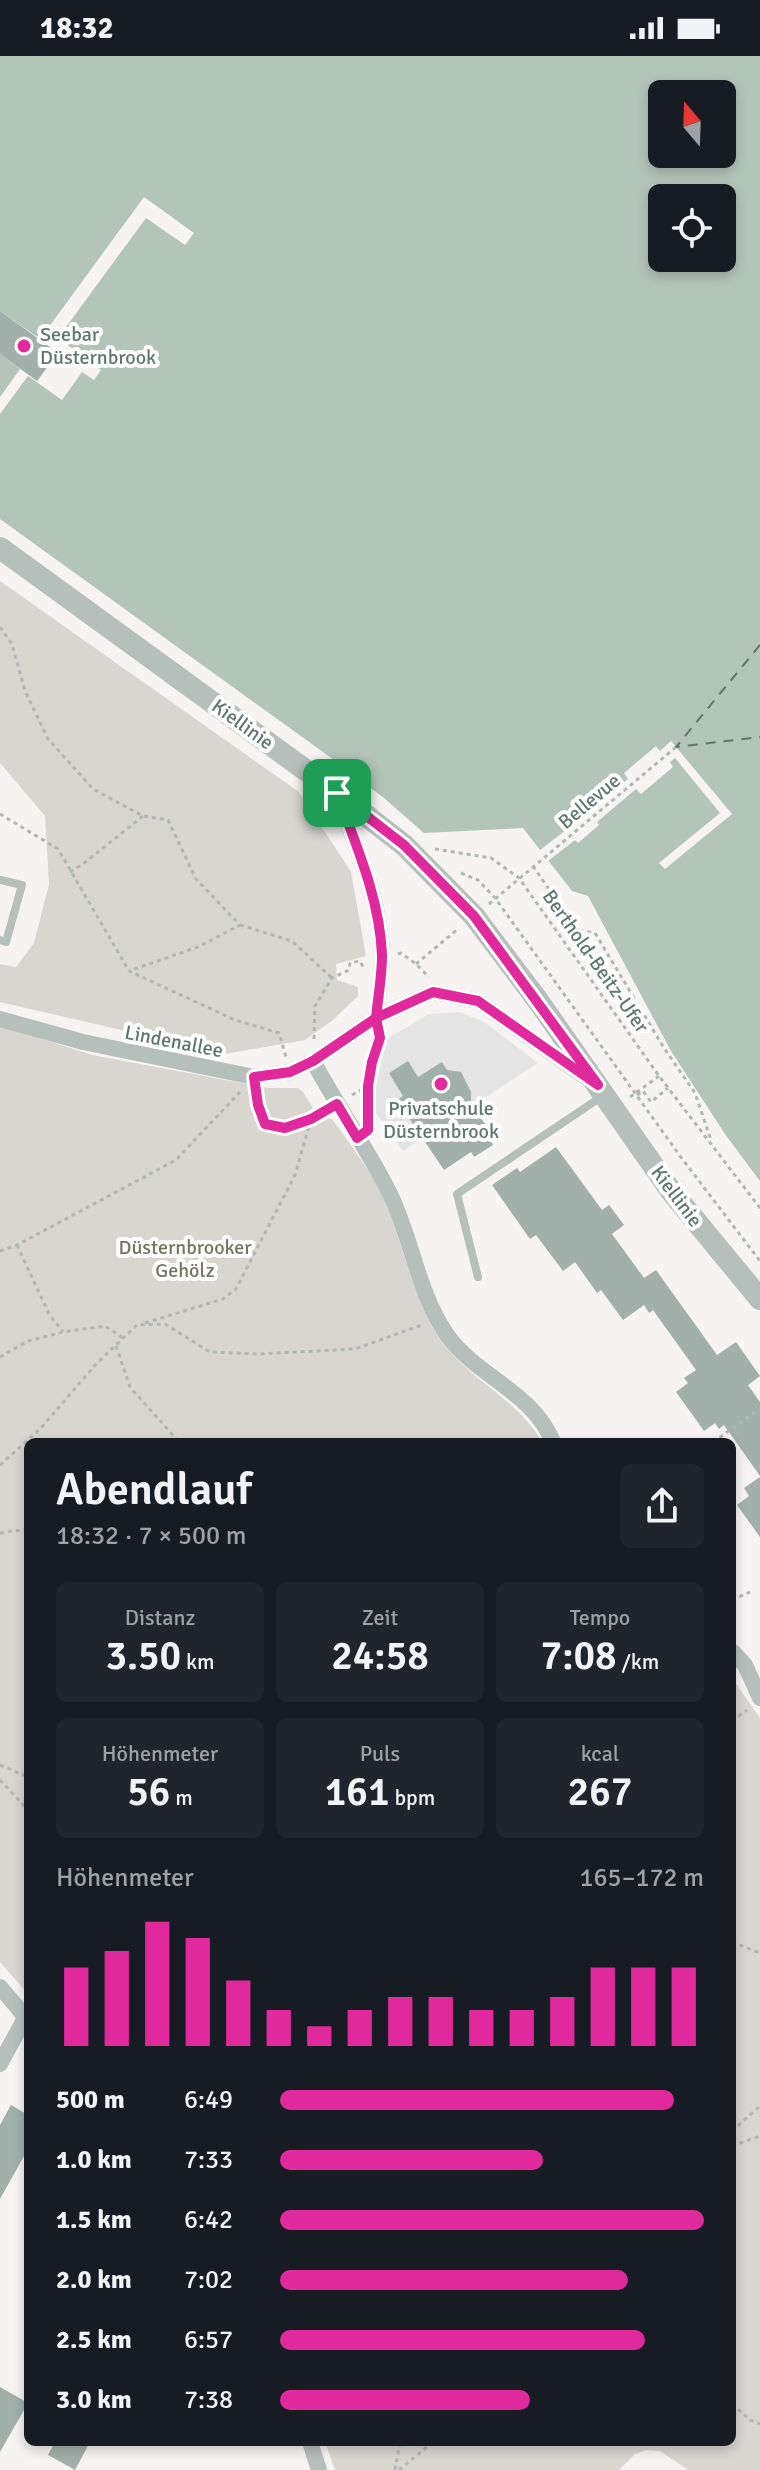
<!DOCTYPE html>
<html lang="de">
<meta charset="utf-8">
<style>
:root{--surface:#171b24;--page:#20242c;--text:#f1f3f6;--muted:#9ea1a6;--accent:#df299c}
body{margin:0;font-family:Signika,sans-serif;background:var(--page);color:var(--text);height:100vh;display:flex;flex-direction:column;font-size:30px;white-space:nowrap}
*{box-sizing:border-box;margin:0}
p{font-size:26px;color:var(--muted)}
.icon{flex:none;width:44px;height:44px;fill:none;stroke:currentColor;stroke-width:2;stroke-linecap:round;stroke-linejoin:round}
.map{position:relative;flex:1;overflow:hidden}
.side{position:absolute;left:24px;top:1382px;width:712px;height:1008px;display:flex;flex-direction:column;background:var(--surface);border-radius:12px;box-shadow:0 4px 12px #0003}
.side>*{flex:none}
.needle{width:52px;rotate:341deg}
.buttons{position:absolute;left:648px;top:24px;display:grid;gap:16px}
.buttons a{display:grid;place-items:center;width:88px;height:88px;border-radius:12px;background:var(--surface);box-shadow:0 4px 12px #0003;font-size:40px}
.pin{position:absolute;display:grid;place-items:center;width:68px;height:68px;color:#fff;margin:-34px;border-radius:16px;box-shadow:0 4px 12px #0006}
.round{display:grid;place-items:center;flex:none;width:84px;height:84px;border-radius:12px;background:var(--page)}
.head{display:flex;align-items:center;justify-content:space-between;height:136px;padding:0 32px}
h1{font-size:44px;font-weight:600;line-height:60px}
.metrics{display:grid;grid-template-columns:repeat(3,1fr);gap:12px;height:136px;padding:8px 32px}
.metrics div{display:grid;align-content:center;border-radius:12px;background:var(--page);text-align:center}
.metrics b{font-size:40px;font-weight:600}
.metrics small{font-size:22px;font-weight:400}
.metrics p{font-size:22px}
.chart{height:224px;padding:16px 32px}
.chart p{display:flex;justify-content:space-between}
.chart svg{width:100%;height:144px;margin-top:8px;stroke:var(--accent);stroke-width:6}
ul{padding:0 32px;list-style:none;font-size:26px}
li{display:grid;grid-template-columns:128px 96px 1fr;align-items:center;height:60px}
li i{height:20px;border-radius:10px;background:var(--accent)}
.status{display:flex;justify-content:space-between;align-items:center;height:56px;padding:0 40px;background:var(--surface);direction:ltr}
.status svg{height:22px;fill:currentColor}
.map>svg:first-child{display:block}
.built{fill:#e3e4e3}
.green{fill:#d9d6cf}
.water{fill:#b3c4b9;fill-rule:evenodd}
.pier{fill:#f6f3f2}
.lines{fill:none;stroke-linecap:round;stroke-linejoin:round}
.ferry{stroke:#5c7868;stroke-width:2;stroke-dasharray:10 8;stroke-linecap:butt}
.building{fill:#a1b0aa}
.path{stroke:#b0b8b5;stroke-width:3;stroke-dasharray:4 4;stroke-linecap:butt}
.service{stroke:#b5bfbb;stroke-width:8}
.minor{stroke:#b5bfbb;stroke-width:16}
.tertiary{stroke:#b5bfbb;stroke-width:22}
.route-casing{stroke:#fff;stroke-width:16}
.route{stroke:#df299c;stroke-width:10}
.poi-dot{fill:#df299c;stroke:#fff;stroke-width:3}
.labels{text-anchor:middle;stroke-width:8;stroke-linejoin:round;paint-order:stroke}
.poi-label{font-size:20px;fill:#5d786d;stroke:#fff;text-anchor:start}
.street-label{font-size:20px;fill:#5d786d;stroke:#fff}
.park-label{font-size:20px;fill:#757460;stroke:#fff}
</style>
<div class="status"><b>18:32</b><svg viewBox="0 0 49 12"><path d="M0 12V9h3v3zM5 12V6h3v6zM10 12V3h3v9zM15 12V0h3v12zM26 1h20v11H26zM47 4h2v5h-2z"/></svg></div>
<div class="map">
<svg width="760" height="2414" viewBox="0 0 760 2414">
<rect width="100%" height="100%" fill="#f6f3f2"/>
<path class="built" d="M 460,956 L 484,966 L 538,1007 L 403,1095 L 371,1050 L 387,983 L 429,958 Z"/>
<path class="green" d="M 0,525 L 299,736 L 351,816 L 366,900 L 336,908 L 337,924 L 358,931 L 358,940 L 334,963 L 305,984 L 225,998 L 0,946 L 0,908 L 16,911 L 34,887 L 49,828 L 45,760 L 0,707 Z
M 0,969 L 92,999 L 268,1032 L 298,1032 L 303,1036 L 318,1060 L 332,1063 C 351,1090 375,1119 387,1151 C 403,1189 416,1249 439,1282 C 467,1323 517,1342 542,1386 L 28,1386 L 28,1938 L 0,1906 Z
M 732,1622 L 760,1662 L 760,2414 L 688,2414 L 660,2395 L 646,2394 L 635,2398 L 619,2414 L 335,2414 L 325,2386 L 732,2386 Z"/>
<path class="water" d="M 0,0 L 760,0 L 760,1125 L 725,1078 L 671,995 L 588,840 L 572,835 L 523,772 L 424,777 L 384,742 L 341,709 L 0,463 ZM 662,38 L 722,38 L 722,98 L 662,98 ZM 662,142 L 722,142 L 722,202 L 662,202 Z"/>
<path class="pier" d="M 144,141 L 194,177 L 185,189 L 146,162 L 58,282 L 101,314 L 94,324 L 82,316 L 62,344 L 28,320 L 0,358 L 0,341 L 20,313 L 0,298 L 0,255 L 40,283 Z
M 671,685 L 732,758 L 665,813 L 659,807 L 720,757 L 675,702 L 670,706 L 673,711 L 641,738 L 636,733 L 597,766 L 599,769 L 578,787 L 575,784 L 548,805 L 540,794 L 566,774 L 564,771 L 586,753 L 589,755 L 628,723 L 624,717 L 656,690 L 660,695 Z"/>
<g class="lines">
<path class="ferry" d="M 760,589 L 676,691 L 760,681"/>
</g>
<path class="building" d="M 0,255 L 58,297 L 37,325 L 0,298 Z
M 408,1005 L 418,1021 L 442,1006 L 447,1014 L 461,1016 L 471,1036 L 471,1049 L 492,1077 L 488,1080 L 493,1089 L 474,1101 L 471,1096 L 444,1114 L 397,1044 L 403,1040 L 389,1017 Z
M 556,1091 L 602,1154 L 609,1149 L 624,1169 L 612,1178 L 644,1222 L 656,1214 L 717,1299 L 736,1286 L 760,1320 L 748,1329 L 760,1346 L 760,1420 L 724,1369 L 719,1373 L 715,1367 L 704,1375 L 676,1336 L 688,1327 L 684,1322 L 696,1314 L 653,1254 L 649,1257 L 644,1249 L 623,1264 L 601,1234 L 597,1237 L 575,1206 L 563,1215 L 536,1179 L 530,1183 L 492,1129 L 517,1112 L 520,1116 Z
M 760,1421 L 760,1481 L 737,1449 L 749,1440 L 744,1432 Z
M 11,2049 L 28,2059 L 28,2093 L 0,2143 L 0,2069 Z
M 0,2331 L 28,2347 L 0,2396 Z
M 55,2386 L 90,2386 L 75,2414 L 48,2399 Z"/>
<g class="lines">
<path class="path" d="M 0,571 L 12,588 L 25,635 L 48,683 L 93,733 L 143,760 L 168,764 L 196,823 L 240,869 L 198,891 L 129,915
M 0,758 L 58,793 L 129,915 L 235,964 L 279,977 L 286,1001
M 435,793 L 491,802 L 519,822 L 659,1020 L 760,1152
M 533,810 L 577,874 L 595,877 L 664,992 L 695,1037 L 711,1084
M 70,816 L 83,808 L 143,760
M 461,817 L 478,824 L 495,842 L 680,1100 L 760,1205
M 489,848 L 676,691
M 240,869 L 292,885 L 332,922
M 398,898 L 401,897 L 416,908 L 429,921
M 416,908 L 458,873
M 314,983 L 315,950 L 332,922 L 349,914 L 350,907 L 360,905 L 363,911 L 366,911
M 256,1038 L 265,1068 L 285,1072 L 311,1063
M 352,1039 L 368,1030
M 637,1039 L 643,1035 L 651,1046 L 668,1032
M 630,1041 L 659,1020
M 367,1060 C 365,1033 371,1007 380,981
M 17,1189 L 49,1258 L 63,1276
M 0,1195 L 17,1189 L 176,1104 L 240,1036
M 145,1267 L 223,1243 L 236,1233 L 295,1119 L 311,1063 L 324,1055
M 116,1290 L 130,1331 L 179,1386
M 0,1301 L 28,1285 L 63,1276 L 105,1270 L 123,1282
M 713,1386 L 760,1353
M 0,1409 L 41,1372 L 97,1307 L 137,1269 L 165,1268 L 210,1296 L 258,1298 L 355,1293 L 422,1269
M 0,1477 L 28,1473
M 732,1544 L 750,1536
M 732,1665 L 747,1654
M 0,1709 L 28,1721
M 0,1724 L 28,1754
M 732,1886 L 760,1897
M 732,2075 L 760,2050
M 732,2090 L 760,2080
M 732,2348 L 750,2364 L 760,2368
M 395,2414 L 400,2386
M 399,2414 L 433,2386"/>
<path class="service" d="M 0,824 L 22,829 L 6,886 L 0,884
M 478,1221 L 457,1138 L 601,1041"/>
<path class="minor" d="M 337,738 C 356,790 381,844 382,900 C 382,920 378,942 376,962
M 0,963 L 83,986 L 254,1021 L 290,1016 L 313,1005 L 376,962 L 433,936 L 478,945 L 587,1022
M 313,1005 C 337,1050 368,1093 390,1138 C 412,1183 418,1237 447,1279 C 477,1321 532,1335 553,1386
M 732,1595 L 745,1609 L 760,1642
M 0,1931 L 28,1964
M 0,2008 L 25,1962
M 310,2386 L 319,2414"/>
<path class="tertiary" d="M 0,492 L 337,737 L 404,789 L 474,860 L 539,946 L 671,1135 L 760,1243"/>
</g>
<g class="lines">
<defs>
<path id="route" d="M 337,737 C 356,789 380,843 382,899 C 382,920 378,941 376,962 L 313,1005 L 290,1016 L 254,1021 L 258,1049 L 265,1068 L 285,1072 L 311,1063 L 337,1048 L 357,1082 L 368,1074 L 368,1030 L 372,1006 L 380,982 L 376,962 L 433,936 L 478,945 L 598,1029 L 474,860 L 404,789 L 337,737"/>
</defs>
<use href="#route" class="route-casing"/>
<use href="#route" class="route"/>
</g>
<g class="poi-dot">
<circle cx="24" cy="290" r="8"/>
<circle cx="441" cy="1028" r="8"/>
</g>
<g class="labels">
<g class="poi-label">
<text x="40" y="285">Seebar<tspan x="40" dy="23">Düsternbrook</tspan></text>
<text x="441" y="1059" text-anchor="middle">Privatschule<tspan x="441" dy="23">Düsternbrook</tspan></text>
</g>
<g class="street-label">
<text transform="translate(243 668) rotate(36)" y="7">Kiellinie</text>
<text transform="translate(589 745) rotate(-40)" y="7">Bellevue</text>
<text transform="translate(596 905) rotate(55)" y="7">Berthold-Beitz-Ufer</text>
<text transform="translate(174 985) rotate(11)" y="7">Lindenallee</text>
<text transform="translate(677 1140) rotate(53)" y="7">Kiellinie</text>
</g>
<g class="park-label">
<text x="185" y="1198">Düsternbrooker<tspan x="185" dy="23">Gehölz</tspan></text>
</g>
</g>
</svg>
<div class="buttons">
<a><svg class="needle" viewBox="-14 -14 28 28"><path d="M0-13l5 13h-10z" fill="#e53935"/><path d="M0 13l5-13h-10z" fill="#9ea1a6"/></svg></a>
<a><svg class="icon" aria-label="locate" viewBox="0 0 24 24"><circle cx="12" cy="12" r="6"/><path d="M12 2v4M12 18v4M2 12h4M18 12h4"/></svg></a>
</div>
<div class="pin" style="left:337px;top:737px;background:#1e9e55"><svg class="icon" aria-label="arrive" viewBox="0 0 24 24"><path d="M6 21V4h12l-3 4 3 4H6"/></svg></div>
<section class="side">
<div class="head"><div><h1>Abendlauf</h1><p>18:32 · 7 × 500 m</p></div><a class="round"><svg class="icon" aria-label="share" viewBox="0 0 24 24"><path d="M12 15V3M7 8l5-5 5 5M5 13v7h14v-7"/></svg></a></div>
<div class="metrics">
<div><p>Distanz</p><b>3.50<small> km</small></b></div>
<div><p>Zeit</p><b>24:58</b></div>
<div><p>Tempo</p><b>7:08<small> /km</small></b></div>
</div>
<div class="metrics">
<div><p>Höhenmeter</p><b>56<small> m</small></b></div>
<div><p>Puls</p><b>161<small> bpm</small></b></div>
<div><p>kcal</p><b>267</b></div>
</div>
<div class="chart"><p><span>Höhenmeter</span>165–172 m</p>
<svg viewBox="0 0 160 44" preserveAspectRatio="none"><path d="M5 44V20M15 44V15M25 44V6M35 44V11M45 44V24M55 44V33M65 44V38M75 44V33M85 44V29M95 44V29M105 44V33M115 44V33M125 44V29M135 44V20M145 44V20M155 44V20"/></svg>
</div>
<ul>
<li><b>500 m</b>6:49<i style="width:93%"></i></li>
<li><b>1.0 km</b>7:33<i style="width:62%"></i></li>
<li><b>1.5 km</b>6:42<i style="width:100%"></i></li>
<li><b>2.0 km</b>7:02<i style="width:82%"></i></li>
<li><b>2.5 km</b>6:57<i style="width:86%"></i></li>
<li><b>3.0 km</b>7:38<i style="width:59%"></i></li>
</ul>
</section>
</div>
